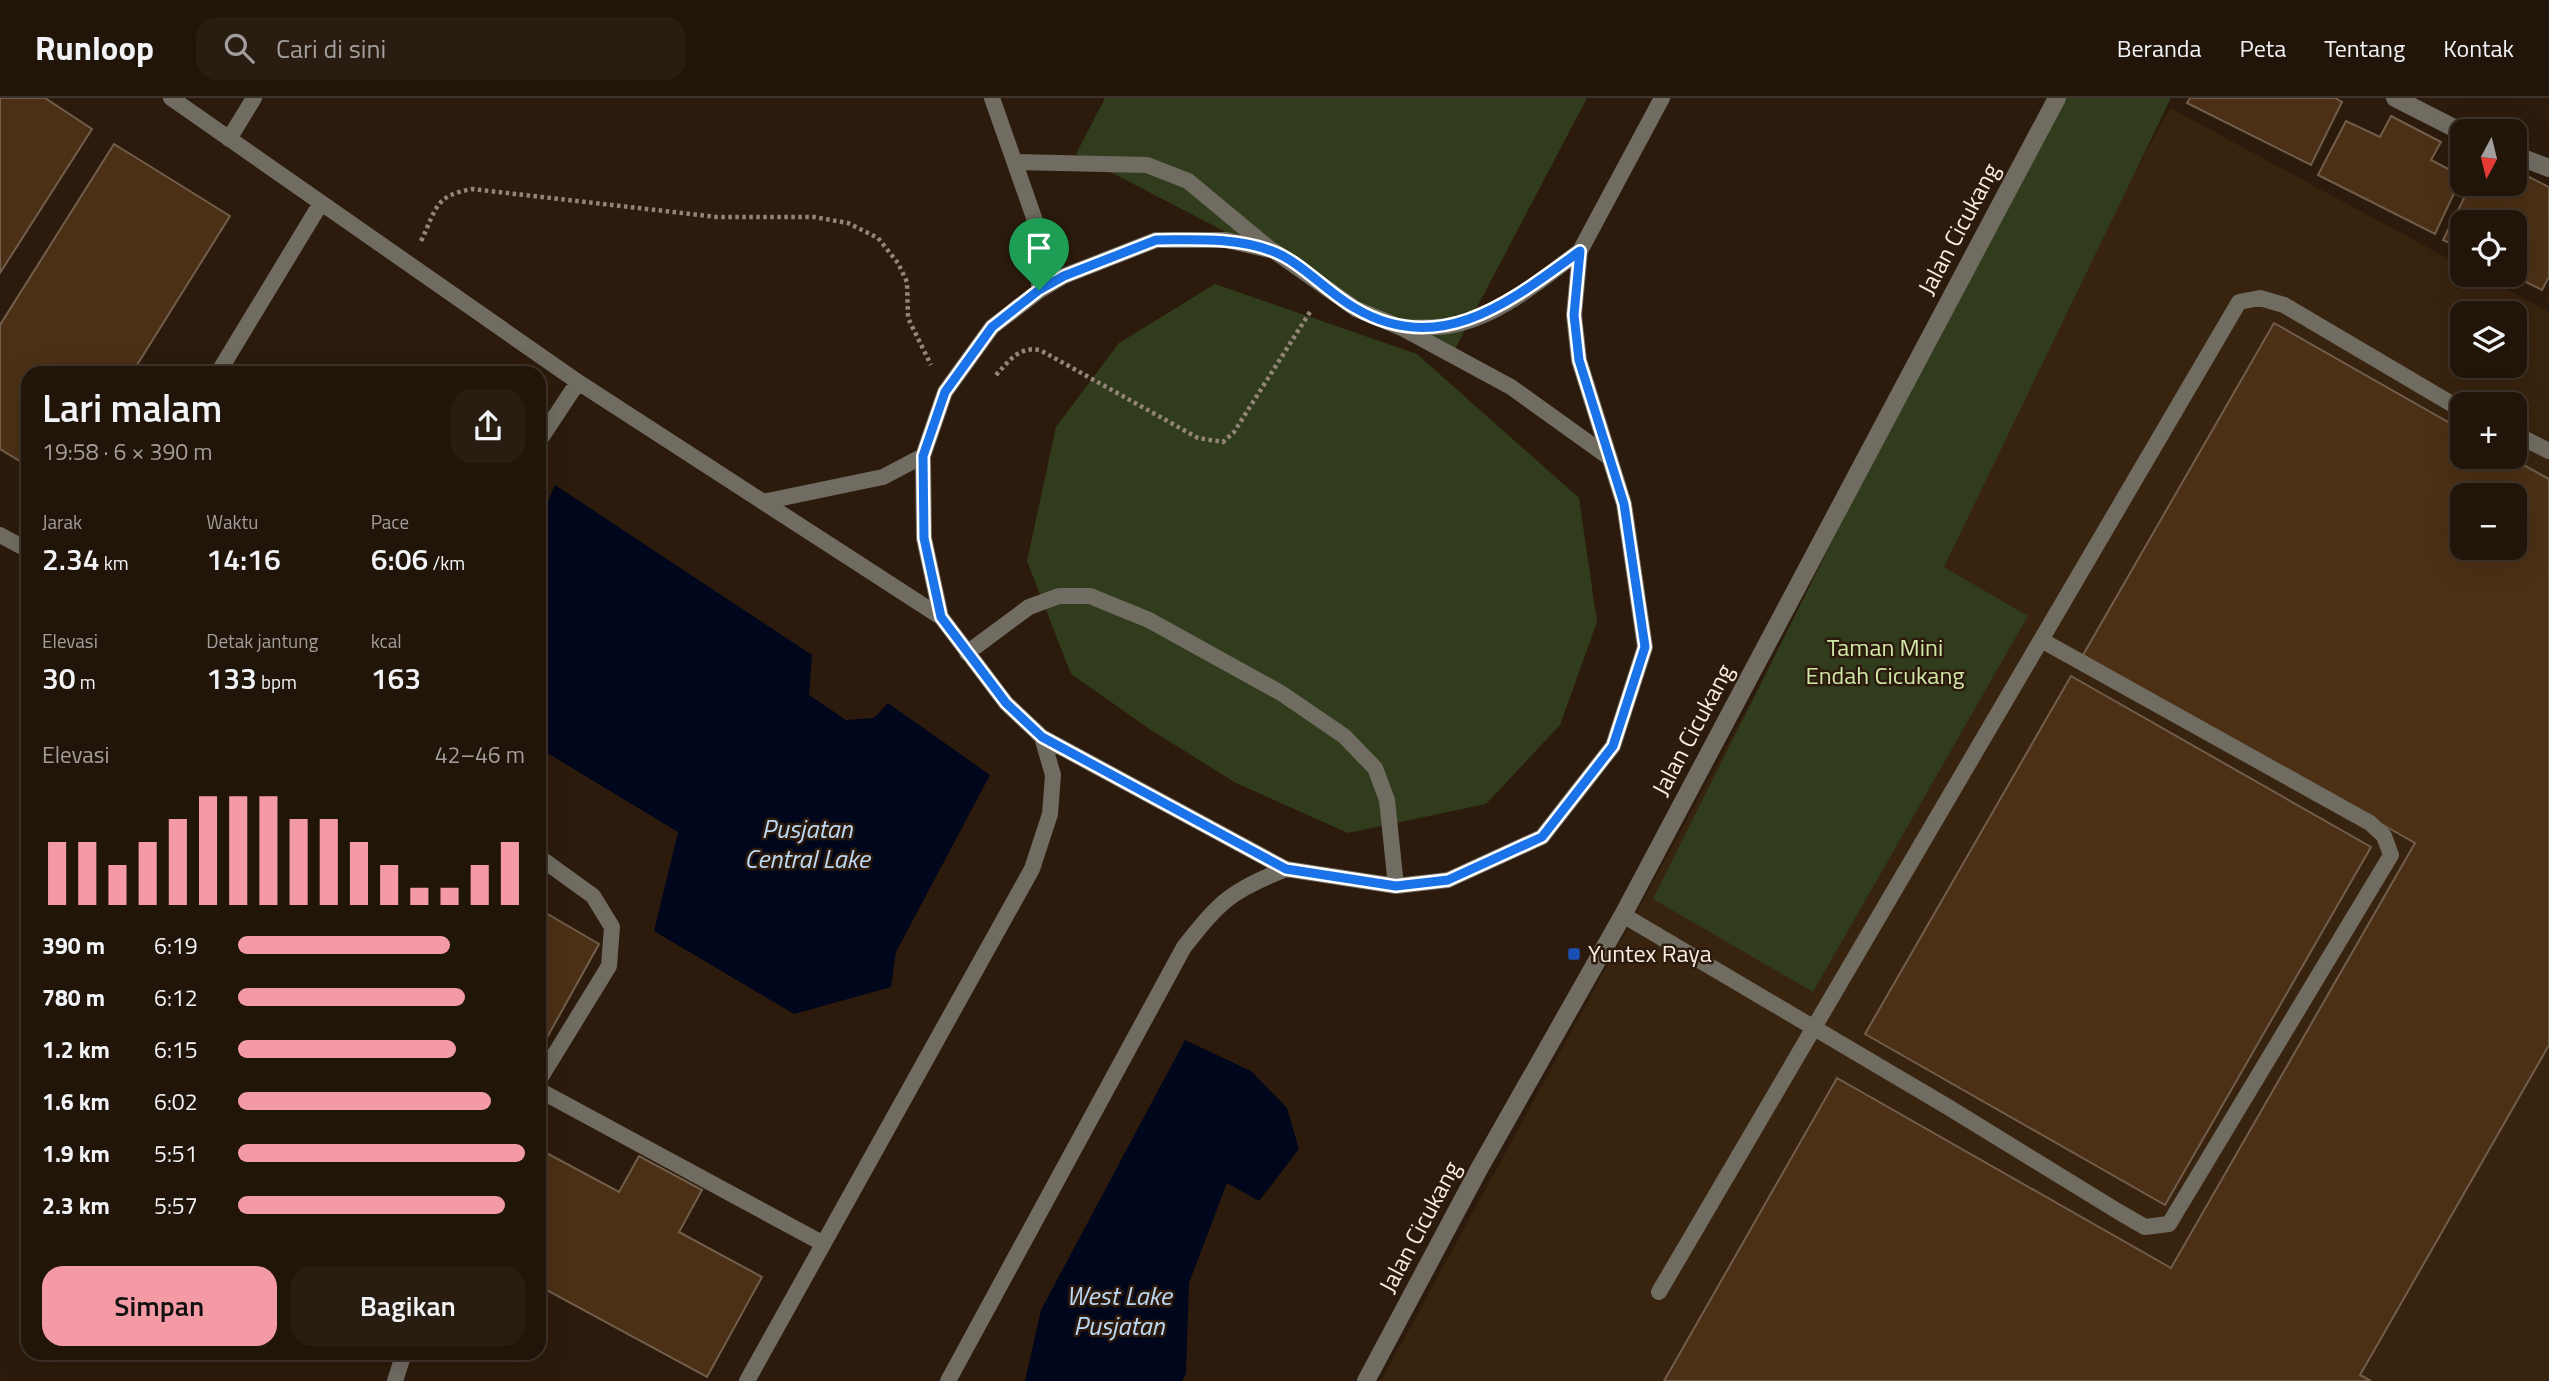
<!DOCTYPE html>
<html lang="id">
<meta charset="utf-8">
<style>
:root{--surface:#211409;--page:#291d12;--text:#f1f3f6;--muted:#a29e9c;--line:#3e332a;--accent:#f49aa4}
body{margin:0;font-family:"Titillium Web",sans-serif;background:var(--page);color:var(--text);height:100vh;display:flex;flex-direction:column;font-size:26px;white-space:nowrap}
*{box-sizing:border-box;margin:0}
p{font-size:23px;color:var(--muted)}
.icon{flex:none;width:38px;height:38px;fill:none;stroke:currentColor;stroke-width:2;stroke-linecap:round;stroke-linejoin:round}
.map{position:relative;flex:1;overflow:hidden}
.details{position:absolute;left:21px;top:268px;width:525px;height:994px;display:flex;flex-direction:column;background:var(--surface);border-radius:21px;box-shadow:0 7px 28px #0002,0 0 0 2px var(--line)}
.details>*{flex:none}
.needle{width:46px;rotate:187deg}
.tools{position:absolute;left:2450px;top:21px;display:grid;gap:14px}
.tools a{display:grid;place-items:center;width:77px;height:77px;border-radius:14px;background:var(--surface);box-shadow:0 7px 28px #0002,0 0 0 2px var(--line);font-size:35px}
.pin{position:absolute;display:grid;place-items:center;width:60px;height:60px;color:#fff;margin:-72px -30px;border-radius:50% 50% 50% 0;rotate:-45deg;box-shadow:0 0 7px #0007}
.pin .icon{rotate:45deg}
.round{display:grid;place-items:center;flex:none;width:74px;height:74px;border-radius:21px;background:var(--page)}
.overview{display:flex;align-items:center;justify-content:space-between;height:119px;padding:0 21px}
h1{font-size:38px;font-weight:600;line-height:52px}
.metrics{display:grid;grid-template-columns:repeat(3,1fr);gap:10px;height:119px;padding:7px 21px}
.metrics div{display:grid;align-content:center}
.metrics b{font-size:30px;font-weight:600}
.metrics small{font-size:19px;font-weight:400}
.metrics p{font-size:19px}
.chart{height:196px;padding:14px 21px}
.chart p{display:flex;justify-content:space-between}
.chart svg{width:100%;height:126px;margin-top:7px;stroke:var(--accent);stroke-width:6}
.action{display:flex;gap:14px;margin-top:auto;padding:14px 21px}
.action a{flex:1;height:80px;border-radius:21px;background:var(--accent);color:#111;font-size:28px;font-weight:600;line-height:80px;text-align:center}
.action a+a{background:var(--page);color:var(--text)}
ul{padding:0 21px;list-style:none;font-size:23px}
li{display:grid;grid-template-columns:112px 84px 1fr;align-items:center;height:52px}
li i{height:18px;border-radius:9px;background:var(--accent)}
header{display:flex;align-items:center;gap:42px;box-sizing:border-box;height:98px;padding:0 35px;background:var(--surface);border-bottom:2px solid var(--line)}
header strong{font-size:33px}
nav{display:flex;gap:38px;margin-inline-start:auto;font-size:24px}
.search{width:490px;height:63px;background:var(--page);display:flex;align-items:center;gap:18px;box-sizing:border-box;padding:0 24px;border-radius:21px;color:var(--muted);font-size:26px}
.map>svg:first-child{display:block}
.built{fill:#38230e;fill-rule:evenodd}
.green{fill:#313c1c}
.water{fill:#00061b}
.building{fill:#4b3015;stroke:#715e4c;stroke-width:2;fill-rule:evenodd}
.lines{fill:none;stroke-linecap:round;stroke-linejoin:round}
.path{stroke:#948579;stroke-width:4.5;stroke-dasharray:3.5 3.5;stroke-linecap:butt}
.service{stroke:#706c62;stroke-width:16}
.minor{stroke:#706c62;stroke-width:18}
.route-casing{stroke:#fff;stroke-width:14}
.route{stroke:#1a73e8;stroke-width:9}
.transit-dot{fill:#1a4fb4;stroke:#2c1b0c;stroke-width:2.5}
.labels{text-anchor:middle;stroke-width:5;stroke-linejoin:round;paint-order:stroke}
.street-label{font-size:24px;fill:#f9ede3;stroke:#2c1b0c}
.park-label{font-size:24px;fill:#d0e7a8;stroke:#2c1b0c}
.poi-label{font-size:24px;fill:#f9ede3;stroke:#2c1b0c;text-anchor:start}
.water-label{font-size:26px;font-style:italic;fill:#bbd9f6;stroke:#2c1b0c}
</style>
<header>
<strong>Runloop</strong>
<div class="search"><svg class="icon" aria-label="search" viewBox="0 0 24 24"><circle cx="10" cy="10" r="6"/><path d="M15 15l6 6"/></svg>Cari di sini</div>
<nav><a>Beranda</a><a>Peta</a><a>Tentang</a><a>Kontak</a></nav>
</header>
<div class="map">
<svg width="2549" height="1283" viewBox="0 0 2549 1283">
<rect width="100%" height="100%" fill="#2c1b0c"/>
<path class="built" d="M 2170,10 L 2462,168 L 2462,177 L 2479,177 L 2549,214 L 2549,1283 L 1381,1283 L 1988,169 L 2062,208 ZM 2462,215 L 2515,215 L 2515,268 L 2462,268 ZM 2462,306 L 2515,306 L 2515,359 L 2462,359 ZM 2462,397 L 2515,397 L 2515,450 L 2462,450 Z"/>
<path class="green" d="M 1105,0 L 1587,0 L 1454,253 L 1076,56 Z
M 2054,0 L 2171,0 L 1944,469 L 2028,518 L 1813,894 L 1653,801 Z
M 1215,186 L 1417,256 L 1579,400 L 1597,524 L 1560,627 L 1486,706 L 1348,735 L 1236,685 L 1151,632 L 1071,576 L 1027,463 L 1056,329 L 1119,245 Z"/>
<path class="water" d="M 555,387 L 812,557 L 809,597 L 846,622 L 874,620 L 888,605 L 990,677 L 896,854 L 891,889 L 794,916 L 654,833 L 678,734 L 539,650 L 539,424 Z
M 1185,942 L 1251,973 L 1287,1010 L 1299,1051 L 1259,1103 L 1227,1085 L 1189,1185 L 1186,1275 L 1182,1283 L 1025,1283 L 1041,1212 Z"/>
<path class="building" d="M 0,0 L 45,0 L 92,31 L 0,175 Z
M 2190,0 L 2335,0 L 2342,4 L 2311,67 L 2187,5 Z
M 2391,18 L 2441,44 L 2431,62 L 2462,78 L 2435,136 L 2318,77 L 2346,23 L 2380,39 Z
M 114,46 L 230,118 L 132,275 L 28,275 L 28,368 L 0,351 L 0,227 Z
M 2521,75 L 2549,89 L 2549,179 L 2542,192 L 2512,177 L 2515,177 L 2515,124 L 2462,124 L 2462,151 L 2443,142 L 2471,86 L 2515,87 Z
M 2274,225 L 2462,332 L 2462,359 L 2509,359 L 2549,381 L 2549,947 L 2360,1277 L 2371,1283 L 1664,1283 L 1837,980 L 2171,1170 L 2415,745 L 2083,557 ZM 2462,397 L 2515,397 L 2515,450 L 2462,450 Z
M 2071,578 L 2371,749 L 2165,1107 L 1865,936 Z
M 539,811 L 599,846 L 539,954 Z
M 539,1051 L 619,1094 L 639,1058 L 702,1092 L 679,1134 L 762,1179 L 707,1279 L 539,1188 Z"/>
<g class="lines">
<path class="path" d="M 421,143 C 437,110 434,98 472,91 L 717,119 L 814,119 L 848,125 L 878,140 L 898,165 L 907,184 L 908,220 L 931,267
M 996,277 C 1009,263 1019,248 1040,252 L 1198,340 L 1223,344 L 1234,334 L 1310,214"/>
<path class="service" d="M 171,0 L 578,284 L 539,343
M 992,0 L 1039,134 L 1039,193
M 229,41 L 254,0
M 1016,64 L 1147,67 L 1188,83 L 1270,151
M 1404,230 C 1418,229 1434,230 1448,228 C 1498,220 1540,182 1580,153
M 218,275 L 321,105
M 578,284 L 941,519
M 2515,336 L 2549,353
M 1610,360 L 1511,289 L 1402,230 L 1356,211 L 1274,153 L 1226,142 L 1156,142 L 1064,178 L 1039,193 L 992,229 L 945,294 L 923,358 L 924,440 L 941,519 L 1006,605 L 1042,639 L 1286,771 L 1396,788 L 1448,782 L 1542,739 L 1613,648 L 1645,549 L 1624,406 L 1579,262 L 1574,217 L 1580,153 L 1662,0
M 763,404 L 883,379 L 923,358
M 0,437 L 28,452
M 967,555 L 1029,509 L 1059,498 L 1090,498 L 1149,522 L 1281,595 L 1344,638 L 1375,670 L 1387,702 L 1396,788
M 539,759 L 593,798 L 612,829 L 609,868 L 539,982
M 1623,817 L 1948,1009 L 2119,1114 L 2145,1129 L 2169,1126 L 2391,757 L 2384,738 L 2370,725 L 2043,543
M 539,992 L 822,1145
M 1659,1194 L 2239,204 L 2260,200 L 2284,207 L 2462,312
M 395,1283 L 404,1255
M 747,1283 L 1032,771 L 1050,716 L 1053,677 L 1042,639
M 948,1283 L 1184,849 C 1221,802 1231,793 1286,771"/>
<path class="minor" d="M 2395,0 L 2462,34
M 2515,57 L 2549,70
M 1366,1283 L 1479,1071 L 1623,817 L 2057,0"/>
</g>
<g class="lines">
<defs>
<path id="route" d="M 1156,142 C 1195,142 1234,139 1272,153 C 1300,163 1328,195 1355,210 C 1441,261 1512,202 1580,153 L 1574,217 L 1579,262 L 1624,406 L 1645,549 L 1613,648 L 1542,739 L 1448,782 L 1396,788 L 1286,771 L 1042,639 L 1006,605 L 941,519 L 924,440 L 923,358 L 945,294 L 992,229 L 1039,192 L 1064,178 Z"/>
</defs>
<use href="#route" class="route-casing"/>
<use href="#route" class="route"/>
</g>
<rect class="transit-dot" x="1567" y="849" width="14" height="14" rx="3.5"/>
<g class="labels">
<g class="street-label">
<text transform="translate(1959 131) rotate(-62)" y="8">Jalan Cicukang</text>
<text transform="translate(1693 632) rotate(-62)" y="8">Jalan Cicukang</text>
<text transform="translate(1420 1129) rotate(-62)" y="8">Jalan Cicukang</text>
</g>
<g class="park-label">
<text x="1885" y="558">Taman Mini<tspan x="1885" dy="28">Endah Cicukang</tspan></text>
</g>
<g class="poi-label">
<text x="1588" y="864">Yuntex Raya</text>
</g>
<g class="water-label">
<text x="807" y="740">Pusjatan<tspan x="807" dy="30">Central Lake</tspan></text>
<text x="1119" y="1207">West Lake<tspan x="1119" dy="30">Pusjatan</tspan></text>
</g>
</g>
</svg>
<div class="tools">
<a><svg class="needle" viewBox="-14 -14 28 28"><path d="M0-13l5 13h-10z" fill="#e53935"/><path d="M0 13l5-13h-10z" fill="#a29e9c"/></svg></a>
<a><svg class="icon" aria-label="locate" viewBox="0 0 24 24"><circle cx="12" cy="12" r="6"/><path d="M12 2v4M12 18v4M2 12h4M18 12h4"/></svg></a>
<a><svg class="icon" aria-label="layers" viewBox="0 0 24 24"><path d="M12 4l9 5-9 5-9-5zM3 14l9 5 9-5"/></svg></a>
<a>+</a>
<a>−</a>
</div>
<div class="pin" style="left:1039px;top:192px;background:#1e9e55"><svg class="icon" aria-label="arrive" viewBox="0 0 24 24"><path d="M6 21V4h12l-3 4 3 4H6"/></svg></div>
<section class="details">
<div class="overview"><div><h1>Lari malam</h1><p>19:58 · 6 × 390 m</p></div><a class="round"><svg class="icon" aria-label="share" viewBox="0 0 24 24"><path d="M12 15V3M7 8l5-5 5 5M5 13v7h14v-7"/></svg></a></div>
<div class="metrics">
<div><p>Jarak</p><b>2.34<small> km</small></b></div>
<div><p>Waktu</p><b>14:16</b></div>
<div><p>Pace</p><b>6:06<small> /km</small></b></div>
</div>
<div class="metrics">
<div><p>Elevasi</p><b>30<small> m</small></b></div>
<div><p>Detak jantung</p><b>133<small> bpm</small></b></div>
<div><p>kcal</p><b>163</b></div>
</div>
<div class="chart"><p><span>Elevasi</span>42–46 m</p>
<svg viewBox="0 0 160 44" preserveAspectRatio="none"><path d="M5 44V22M15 44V22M25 44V30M35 44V22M45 44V14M55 44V6M65 44V6M75 44V6M85 44V14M95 44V14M105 44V22M115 44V30M125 44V38M135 44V38M145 44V30M155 44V22"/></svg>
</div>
<ul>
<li><b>390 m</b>6:19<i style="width:74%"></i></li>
<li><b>780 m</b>6:12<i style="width:79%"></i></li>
<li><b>1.2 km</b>6:15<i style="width:76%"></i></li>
<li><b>1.6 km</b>6:02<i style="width:88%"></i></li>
<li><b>1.9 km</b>5:51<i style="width:100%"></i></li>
<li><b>2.3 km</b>5:57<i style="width:93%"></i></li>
</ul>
<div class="action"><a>Simpan</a><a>Bagikan</a></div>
</section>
</div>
